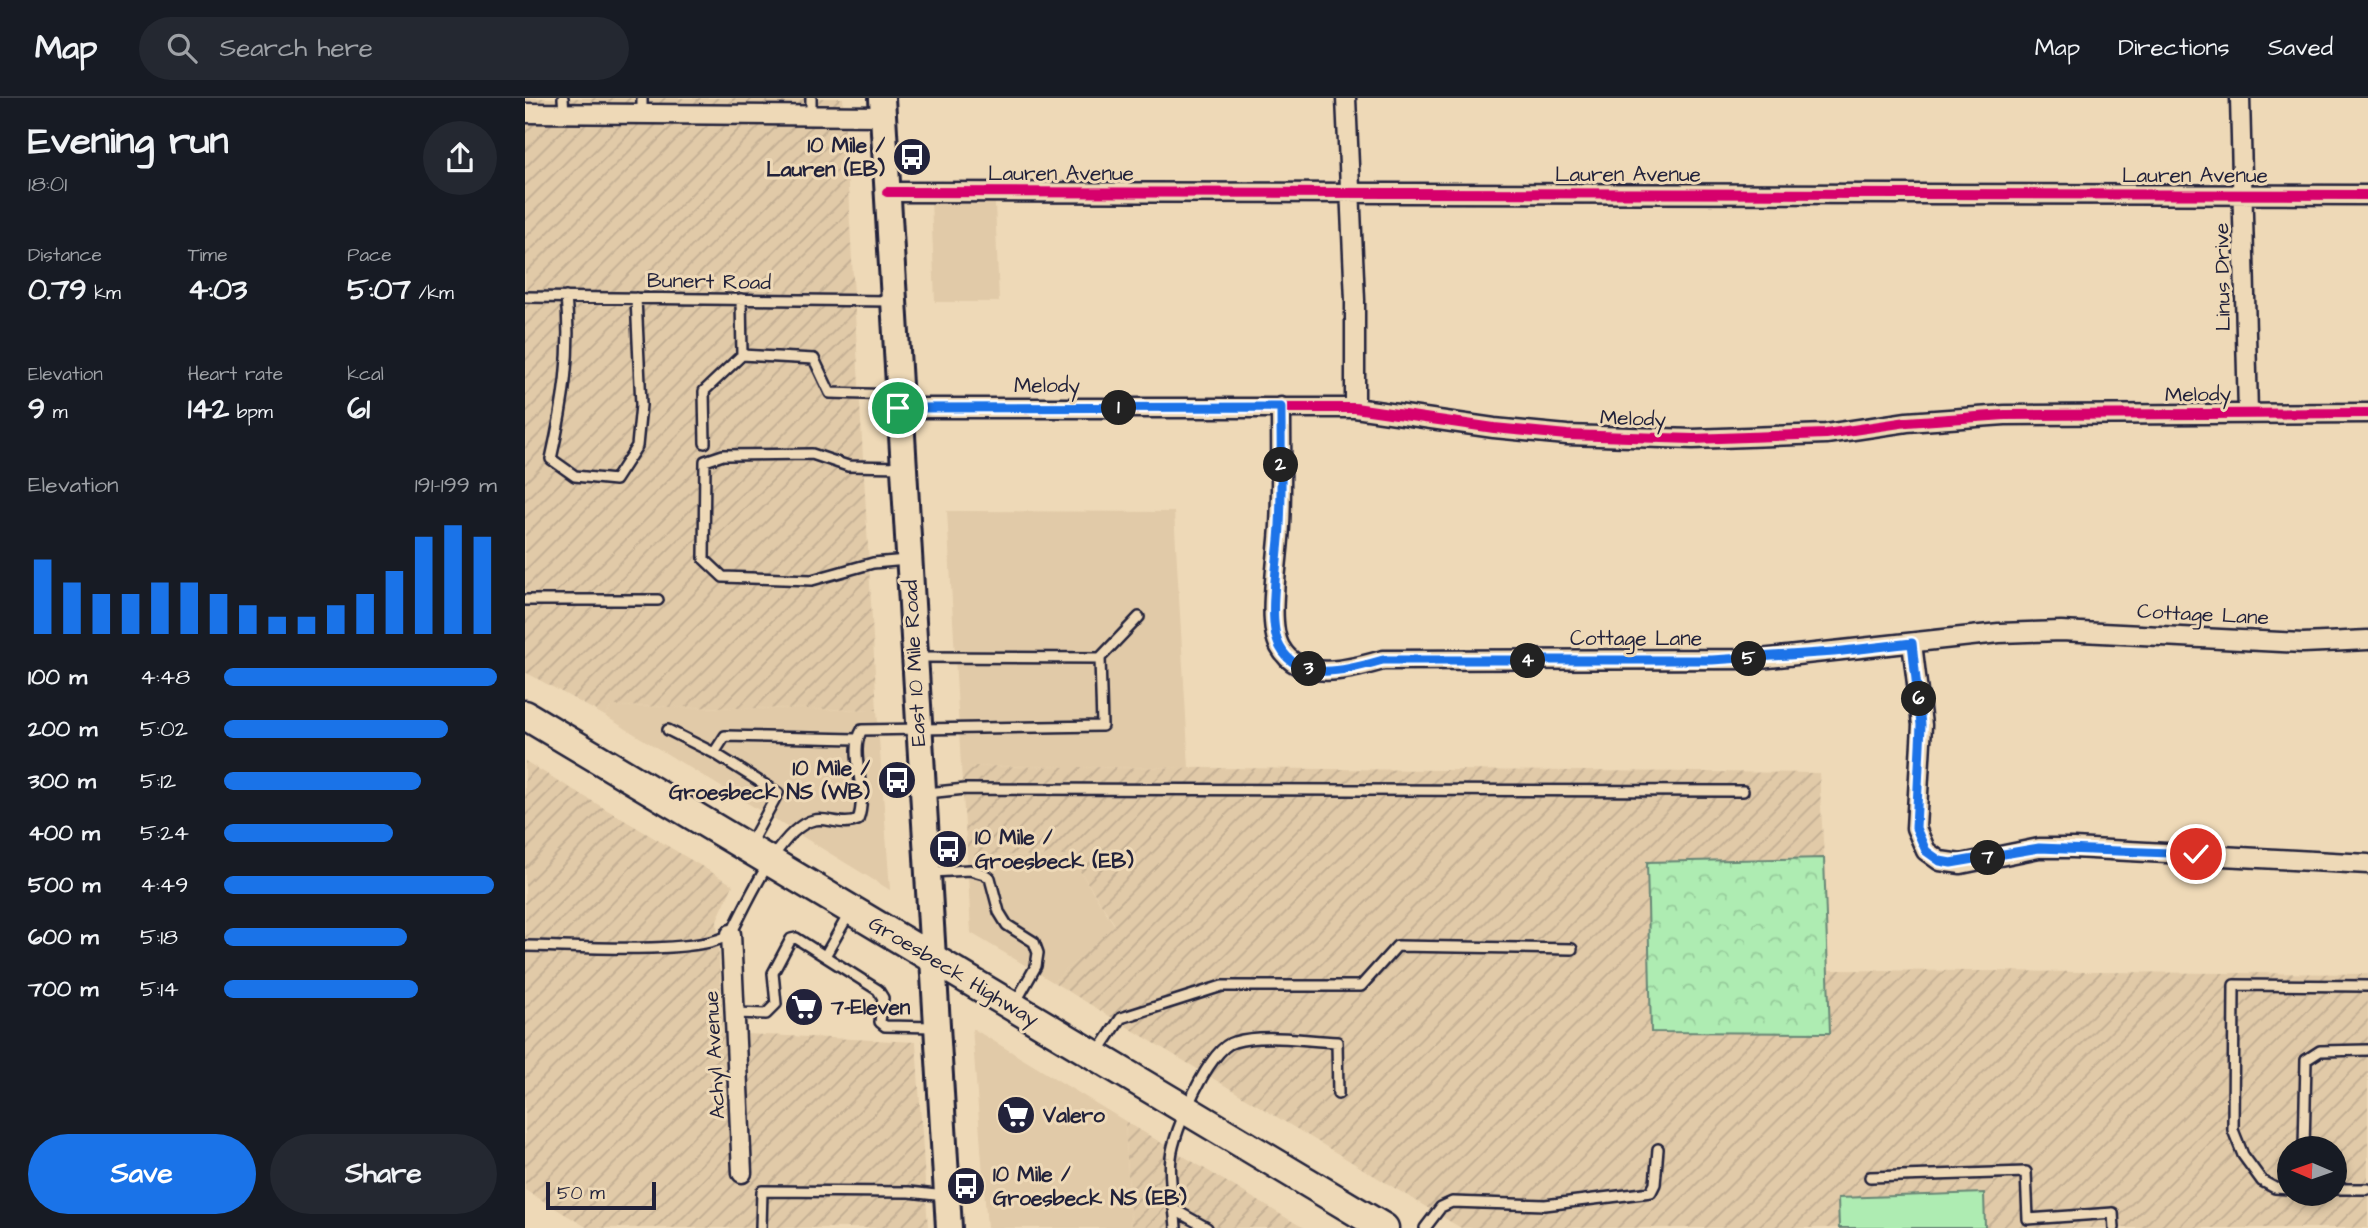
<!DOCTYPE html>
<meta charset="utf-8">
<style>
:root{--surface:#171b24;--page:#242831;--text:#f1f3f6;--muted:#9ea1a6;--line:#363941;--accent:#1a73e8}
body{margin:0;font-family:"Architects Daughter",sans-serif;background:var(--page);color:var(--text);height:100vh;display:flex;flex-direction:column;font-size:26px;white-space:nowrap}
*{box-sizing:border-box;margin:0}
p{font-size:23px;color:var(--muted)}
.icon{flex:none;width:38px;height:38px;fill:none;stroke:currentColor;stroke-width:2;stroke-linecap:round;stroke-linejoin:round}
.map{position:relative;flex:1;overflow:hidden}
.drawer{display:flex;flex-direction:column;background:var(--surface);width:525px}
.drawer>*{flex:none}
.needle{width:46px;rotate:272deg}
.buttons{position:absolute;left:1752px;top:1038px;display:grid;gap:14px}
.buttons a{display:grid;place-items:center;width:70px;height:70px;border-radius:50%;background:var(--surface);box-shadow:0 4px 10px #0003;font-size:35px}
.scale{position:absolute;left:21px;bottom:18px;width:110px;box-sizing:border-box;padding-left:7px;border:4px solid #22223b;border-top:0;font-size:19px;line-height:24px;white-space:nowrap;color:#22223b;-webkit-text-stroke:5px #eed9b7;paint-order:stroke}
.pin{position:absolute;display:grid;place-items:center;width:60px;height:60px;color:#fff;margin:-30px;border:4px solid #fff;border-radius:50%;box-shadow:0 2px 7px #0007}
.km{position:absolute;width:35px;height:35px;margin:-18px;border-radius:50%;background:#222;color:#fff;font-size:19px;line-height:35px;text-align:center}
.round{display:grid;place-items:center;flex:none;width:74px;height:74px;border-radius:37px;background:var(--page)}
.summary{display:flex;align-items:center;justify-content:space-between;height:119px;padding:0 28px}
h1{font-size:38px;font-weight:800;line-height:52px}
.stats{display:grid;grid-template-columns:repeat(3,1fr);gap:10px;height:119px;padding:7px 28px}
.stats div{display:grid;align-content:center}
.stats b{font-size:30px;font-weight:800}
.stats small{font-size:19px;font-weight:400}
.stats p{font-size:19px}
.chart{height:196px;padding:14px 28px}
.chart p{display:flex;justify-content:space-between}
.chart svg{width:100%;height:126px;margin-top:7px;stroke:var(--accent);stroke-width:6}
.cta{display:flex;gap:14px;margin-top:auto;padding:14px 28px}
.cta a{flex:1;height:80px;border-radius:42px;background:var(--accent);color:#fff;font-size:28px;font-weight:800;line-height:80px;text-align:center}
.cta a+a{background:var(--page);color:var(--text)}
ul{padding:0 28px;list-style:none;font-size:23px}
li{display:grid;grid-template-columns:112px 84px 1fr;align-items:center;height:52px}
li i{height:18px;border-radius:9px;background:var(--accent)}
header{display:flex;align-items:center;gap:42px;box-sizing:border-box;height:98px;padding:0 35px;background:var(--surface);border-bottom:2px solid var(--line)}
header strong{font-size:33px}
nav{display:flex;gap:38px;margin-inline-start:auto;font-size:24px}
.search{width:490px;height:63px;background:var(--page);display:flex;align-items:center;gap:18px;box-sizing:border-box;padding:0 24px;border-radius:38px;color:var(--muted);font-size:26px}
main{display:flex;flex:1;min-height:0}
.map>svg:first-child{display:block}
.built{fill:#e1caa8}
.industrial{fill:url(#industrial-furrows);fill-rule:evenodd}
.grass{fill:#aeecb2;stroke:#688776;stroke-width:2}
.forest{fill:url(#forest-crowns);stroke:#688776;stroke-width:2}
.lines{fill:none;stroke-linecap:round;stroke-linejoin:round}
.service-casing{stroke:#22223b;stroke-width:14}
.minor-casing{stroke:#22223b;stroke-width:23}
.secondary-casing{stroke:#22223b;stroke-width:30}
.primary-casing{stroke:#22223b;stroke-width:33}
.service{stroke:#eed9b7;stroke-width:9}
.minor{stroke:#eed9b7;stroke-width:18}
.secondary{stroke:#eed9b7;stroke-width:24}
.primary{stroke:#eed9b7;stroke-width:28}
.cycleway-casing{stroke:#eed9b7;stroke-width:15}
.cycleway{stroke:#d6006c;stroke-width:10}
.route-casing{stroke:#fff;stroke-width:14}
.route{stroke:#1a73e8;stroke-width:9}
.labels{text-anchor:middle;stroke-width:6;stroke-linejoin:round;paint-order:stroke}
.poi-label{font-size:21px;font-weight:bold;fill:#22223b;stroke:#eed9b7;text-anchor:start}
.street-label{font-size:21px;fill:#22223b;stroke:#eed9b7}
</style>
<header>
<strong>Map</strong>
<div class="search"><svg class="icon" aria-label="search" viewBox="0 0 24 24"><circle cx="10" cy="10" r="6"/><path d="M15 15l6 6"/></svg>Search here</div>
<nav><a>Map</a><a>Directions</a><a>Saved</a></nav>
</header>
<main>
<section class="drawer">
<div class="summary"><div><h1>Evening run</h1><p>18:01</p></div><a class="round"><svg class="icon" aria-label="share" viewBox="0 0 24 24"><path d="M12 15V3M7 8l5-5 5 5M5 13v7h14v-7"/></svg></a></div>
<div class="stats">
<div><p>Distance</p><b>0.79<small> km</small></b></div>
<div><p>Time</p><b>4:03</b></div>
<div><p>Pace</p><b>5:07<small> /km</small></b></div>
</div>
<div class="stats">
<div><p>Elevation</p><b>9<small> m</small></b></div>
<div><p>Heart rate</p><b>142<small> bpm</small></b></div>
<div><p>kcal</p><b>61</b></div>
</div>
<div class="chart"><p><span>Elevation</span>191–199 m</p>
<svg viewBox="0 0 160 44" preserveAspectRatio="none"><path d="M5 44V18M15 44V26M25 44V30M35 44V30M45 44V26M55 44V26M65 44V30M75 44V34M85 44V38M95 44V38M105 44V34M115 44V30M125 44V22M135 44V10M145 44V6M155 44V10"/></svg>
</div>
<ul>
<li><b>100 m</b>4:48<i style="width:100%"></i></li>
<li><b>200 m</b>5:02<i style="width:82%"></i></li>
<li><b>300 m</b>5:12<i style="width:72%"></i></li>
<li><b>400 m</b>5:24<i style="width:62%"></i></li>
<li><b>500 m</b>4:49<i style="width:99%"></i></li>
<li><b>600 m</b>5:18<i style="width:67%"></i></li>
<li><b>700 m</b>5:14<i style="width:71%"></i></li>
</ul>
<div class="cta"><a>Save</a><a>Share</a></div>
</section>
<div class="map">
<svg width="1843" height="1130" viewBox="0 0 1843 1130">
<defs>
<pattern id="industrial-furrows" width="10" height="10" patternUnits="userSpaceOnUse" patternTransform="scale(1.75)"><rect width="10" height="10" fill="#e1caa8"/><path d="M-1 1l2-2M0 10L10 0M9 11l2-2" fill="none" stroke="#c1ad92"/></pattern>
<pattern id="forest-crowns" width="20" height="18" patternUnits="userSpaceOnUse" patternTransform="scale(1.75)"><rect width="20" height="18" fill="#aeecb2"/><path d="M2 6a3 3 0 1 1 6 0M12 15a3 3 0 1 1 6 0" fill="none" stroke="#95ca9a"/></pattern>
</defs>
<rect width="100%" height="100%" fill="#eed9b7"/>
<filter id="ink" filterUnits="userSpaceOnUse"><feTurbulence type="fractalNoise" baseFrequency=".0143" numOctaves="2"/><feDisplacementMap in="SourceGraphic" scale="14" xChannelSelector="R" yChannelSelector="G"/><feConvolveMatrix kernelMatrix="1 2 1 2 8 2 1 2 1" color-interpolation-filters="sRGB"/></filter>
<g filter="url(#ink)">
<path class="built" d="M 406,103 L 470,105 L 474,204 L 410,204 Z
M 422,413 L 649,414 L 664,670 L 436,668 Z
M 87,608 L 352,612 L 365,792 L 80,618 Z
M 442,757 L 545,758 L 590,828 L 528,884 L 446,835 Z
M 447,930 L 600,1023 L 606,1130 L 462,1130 Z"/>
<path class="industrial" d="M 0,0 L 318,0 L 352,612 L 87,608 L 80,618 L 0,574 Z
M 0,663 L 208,787 L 192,822 L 198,935 L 391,944 L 403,1130 L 63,1130 L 0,1092 Z
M 436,668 L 1294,675 L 1299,760 L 1123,765 L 1305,935 L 1303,872 L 1843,876 L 1843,1130 L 1460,1130 L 1458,1095 L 1313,1100 L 1314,1130 L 936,1130 L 528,884 L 590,827 L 545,758 L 442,757 ZM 1764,1050 L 1810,1050 L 1810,1096 L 1764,1096 Z
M 600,1023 L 765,1122 L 779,1130 L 606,1130 Z"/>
<path class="grass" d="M 1459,1095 L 1460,1130 L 1314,1130 L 1313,1100 Z"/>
<path class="forest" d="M 1299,760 L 1305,935 L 1126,934 L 1122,764 Z"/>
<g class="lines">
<defs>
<path id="service" d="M 38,0 L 39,15
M 286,0 L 286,18
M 117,16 L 117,0
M 0,199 L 367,203
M 41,199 C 47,254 38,308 26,361 L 50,378 L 90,382 L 112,348 L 116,307 L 111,200
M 216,201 L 217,257 L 289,261 L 305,295 L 372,297
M 180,345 L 179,293 L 217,257
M 377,369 L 323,368 L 287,356 L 198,357 L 180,363 L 179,461 L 198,479 L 287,482 L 348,465 L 382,462
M 0,502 L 133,502
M 575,560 L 614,519
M 143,632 L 189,655
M 402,695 L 440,691 L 1218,693
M 225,746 L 253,695 L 189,655 L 200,638 L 331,641
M 406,774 L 445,772 L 459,776 L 465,780 L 474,814 L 482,827 L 509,844 L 513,855 L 511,868 L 489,907
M 0,848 C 46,848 173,858 206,836 C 221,807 255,729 289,722 C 303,719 318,729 333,722 C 344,693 323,654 337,632 L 577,628 L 575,560 L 392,559
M 300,858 L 325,814
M 210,915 L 241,916 L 251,906 L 248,875 L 266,841 L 271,840 L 353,892 L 358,900 L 355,924 L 360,928 L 410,929
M 573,954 L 596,920 L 697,888 L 836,888 L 872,848 L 1047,851
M 1779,1050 L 1781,962 L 1795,953 L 1843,952
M 1345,1079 L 1501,1074 L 1503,1121 L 1588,1115 L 1589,1130
M 1764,1091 L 1750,1090 L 1737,1083 L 1718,1057 L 1708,1032 L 1709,887 L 1843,888
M 1810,1091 L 1843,1091
M 650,1112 L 682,1130
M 236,1130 L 237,1093 L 384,1094 L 420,1098
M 651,1130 C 650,1108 643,1082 646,1060 C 648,1034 684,950 709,944 C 740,935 780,943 812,944 L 813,996
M 900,1130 L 916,1109 L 927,1104 L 1020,1107 L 1126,1094 L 1130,1086 L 1133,1051"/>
<path id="minor" d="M 821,0 L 830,202 L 830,310
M 1715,0 L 1723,315
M 0,15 L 358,18
M 362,94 L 1843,97
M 756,309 C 756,348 757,388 755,427 C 754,459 741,523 755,549 C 775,586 827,571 858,562 L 1235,561 L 1474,535 L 1536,533 L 1778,545 L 1843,542
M 373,310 L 830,310 L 969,330 L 1042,337 L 1168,341 L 1301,336 L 1382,324 L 1480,317 L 1843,315
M 1387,545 L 1397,627 L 1391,730 L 1401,753 L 1415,763 L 1436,766 L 1514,750 L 1548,750 L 1843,766
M 206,836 L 217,1075"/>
<path id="secondary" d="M 357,0 L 424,1130"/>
<path id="primary" d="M 0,617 L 859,1130"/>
</defs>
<use href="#service" class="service-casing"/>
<use href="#minor" class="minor-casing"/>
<use href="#secondary" class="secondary-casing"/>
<use href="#primary" class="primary-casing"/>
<use href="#service" class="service"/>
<use href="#minor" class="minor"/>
<use href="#secondary" class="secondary"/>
<use href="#primary" class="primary"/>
<defs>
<path id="cycleway" d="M 362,94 L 1843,97
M 373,310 L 830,310 L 969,330 L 1042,337 L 1168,341 L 1301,336 L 1382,324 L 1480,317 L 1843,315"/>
</defs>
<use href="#cycleway" class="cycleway-casing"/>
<use href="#cycleway" class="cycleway"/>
</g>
</g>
<g class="lines" filter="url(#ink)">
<defs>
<path id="route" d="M 373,310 L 756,309 C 756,348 757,388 755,427 C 754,459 741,523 755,549 C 775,587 827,571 858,562 L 1187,562 L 1309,554 L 1387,545 L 1396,627 L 1391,730 L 1401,753 L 1415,763 L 1426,765 L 1514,750 L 1671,756"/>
</defs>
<use href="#route" class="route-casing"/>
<use href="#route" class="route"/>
</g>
<defs>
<symbol id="bus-disc" viewBox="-11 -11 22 22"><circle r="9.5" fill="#22223b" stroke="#eed9b7"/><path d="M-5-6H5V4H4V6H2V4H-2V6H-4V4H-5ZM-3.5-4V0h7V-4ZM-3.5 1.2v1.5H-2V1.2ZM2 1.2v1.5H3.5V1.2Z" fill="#fff"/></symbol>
<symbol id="supermarket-disc" viewBox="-11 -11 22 22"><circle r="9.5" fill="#22223b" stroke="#eed9b7"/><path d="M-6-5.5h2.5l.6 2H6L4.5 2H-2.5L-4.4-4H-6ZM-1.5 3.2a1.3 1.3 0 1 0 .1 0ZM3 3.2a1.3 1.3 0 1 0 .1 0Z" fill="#fff"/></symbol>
</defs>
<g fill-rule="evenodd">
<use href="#bus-disc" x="365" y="37" width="44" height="44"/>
<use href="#bus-disc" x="350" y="660" width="44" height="44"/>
<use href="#bus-disc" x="401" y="729" width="44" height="44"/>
<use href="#supermarket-disc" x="257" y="887" width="44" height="44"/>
<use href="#supermarket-disc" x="469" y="995" width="44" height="44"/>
<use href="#bus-disc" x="419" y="1066" width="44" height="44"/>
</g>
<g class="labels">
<g class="poi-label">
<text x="360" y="54" text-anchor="end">10 Mile /<tspan x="360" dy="24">Lauren (EB)</tspan></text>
<text x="345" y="677" text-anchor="end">10 Mile /<tspan x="345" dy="24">Groesbeck NS (WB)</tspan></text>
<text x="450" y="746">10 Mile /<tspan x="450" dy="24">Groesbeck (EB)</tspan></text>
<text x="306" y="916">7-Eleven</text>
<text x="518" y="1024">Valero</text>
<text x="468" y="1083">10 Mile /<tspan x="468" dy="24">Groesbeck NS (EB)</tspan></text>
</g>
<g class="street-label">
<text x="536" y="82">Lauren Avenue</text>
<text x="1103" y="83">Lauren Avenue</text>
<text x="1670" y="84">Lauren Avenue</text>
<text transform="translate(1697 179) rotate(-91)" y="7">Linus Drive</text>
<text transform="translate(184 183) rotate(1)" y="7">Bunert Road</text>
<text x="522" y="294">Melody</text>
<text transform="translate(1673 296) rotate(-1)" y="7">Melody</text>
<text transform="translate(1108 320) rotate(2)" y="7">Melody</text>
<text transform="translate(1678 516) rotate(3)" y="7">Cottage Lane</text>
<text x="1111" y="547">Cottage Lane</text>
<text transform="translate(389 565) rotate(-93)" y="7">East 10 Mile Road</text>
<text transform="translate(429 873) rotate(31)" y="7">Groesbeck Highway</text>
<text transform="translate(189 957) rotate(-93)" y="7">Achyl Avenue</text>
</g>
</g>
</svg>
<div class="buttons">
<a><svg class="needle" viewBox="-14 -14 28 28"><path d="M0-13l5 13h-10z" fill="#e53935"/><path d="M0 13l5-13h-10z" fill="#9ea1a6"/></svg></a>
</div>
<div class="scale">50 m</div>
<div class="pin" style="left:373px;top:310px;background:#1e9e55"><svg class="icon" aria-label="arrive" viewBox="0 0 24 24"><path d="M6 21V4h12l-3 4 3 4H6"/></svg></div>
<div class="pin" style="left:1671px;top:756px;background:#d93025"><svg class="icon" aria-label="check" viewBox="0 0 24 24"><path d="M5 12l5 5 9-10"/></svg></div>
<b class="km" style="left:594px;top:310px">1</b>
<b class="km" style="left:756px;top:367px">2</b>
<b class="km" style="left:784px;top:571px">3</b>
<b class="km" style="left:1003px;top:563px">4</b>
<b class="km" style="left:1224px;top:561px">5</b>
<b class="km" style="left:1394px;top:601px">6</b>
<b class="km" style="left:1463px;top:760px">7</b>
</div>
</main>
